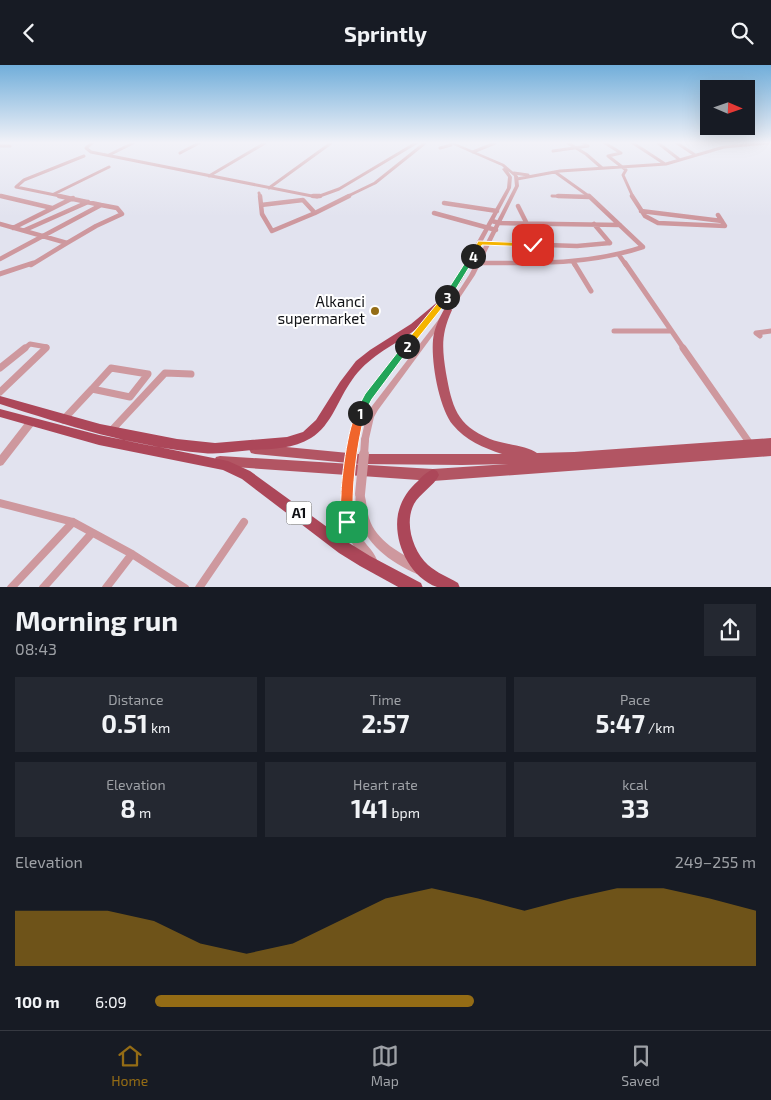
<!DOCTYPE html>
<meta charset="utf-8">
<style>
:root{--surface:#171b24;--page:#242831;--text:#f1f3f6;--muted:#9ea1a6;--line:#363941;--accent:#946c15}
body{margin:0;font-family:"Exo 2",sans-serif;background:var(--page);color:var(--text);height:100vh;display:flex;flex-direction:column;font-size:19px;white-space:nowrap}
*{box-sizing:border-box;margin:0}
p{font-size:16px;color:var(--muted)}
.icon{flex:none;width:28px;height:28px;fill:none;stroke:currentColor;stroke-width:2;stroke-linecap:round;stroke-linejoin:round}
.map{position:relative;height:522px;overflow:hidden}
.panel{display:flex;flex-direction:column;background:var(--surface);flex:1}
.panel>*{flex:none}
.needle{width:32px;rotate:92deg}
.tools{position:absolute;left:700px;top:15px;display:grid;gap:10px}
.tools a{display:grid;place-items:center;width:55px;height:55px;border-radius:0px;background:var(--surface);box-shadow:0 5px 20px #0002;font-size:25px}
.pin{position:absolute;display:grid;place-items:center;width:42px;height:42px;color:#fff;margin:-21px;border-radius:10px;box-shadow:0 2px 8px #0006}
.km{position:absolute;width:25px;height:25px;margin:-12px;border-radius:50%;background:#222;color:#fff;font-size:14px;line-height:25px;text-align:center}
.round{display:grid;place-items:center;flex:none;width:52px;height:52px;border-radius:0px;background:var(--page)}
.headline{display:flex;align-items:center;justify-content:space-between;height:85px;padding:0 15px}
h1{font-size:28px;font-weight:700;line-height:38px}
.metrics{display:grid;grid-template-columns:repeat(3,1fr);gap:8px;height:85px;padding:5px 15px}
.metrics div{display:grid;align-content:center;border-radius:0px;background:var(--page);text-align:center}
.metrics b{font-size:25px;font-weight:700}
.metrics small{font-size:14px;font-weight:400}
.metrics p{font-size:14px}
.chart{height:140px;padding:10px 15px}
.chart p{display:flex;justify-content:space-between}
.chart svg{width:100%;height:90px;margin-top:5px;fill:var(--accent);opacity:.7}
ul{padding:0 15px;list-style:none;font-size:16px}
li{display:grid;grid-template-columns:80px 60px 1fr;align-items:center;height:38px}
li i{height:12px;border-radius:6px;background:var(--accent)}
header{display:flex;justify-content:space-between;align-items:center;height:65px;padding:0 15px;background:var(--surface);font-size:22px;font-weight:700}
.menu{display:flex;justify-content:space-around;align-items:center;height:70px;border-top:1px solid var(--line);background:var(--surface);font-size:14px;color:var(--muted)}
.menu a{display:grid;justify-items:center;gap:2px}
.menu .selected{color:var(--accent)}
.map>svg:first-child{display:block}
.lines{fill:none;stroke-linecap:round;stroke-linejoin:round}
.minor-far4{stroke:#ce989e;stroke-width:3}
.minor-far3{stroke:#ce989e;stroke-width:4.5}
.minor-far2{stroke:#ce989e;stroke-width:5}
.minor-far1{stroke:#ce989e;stroke-width:7}
.minor{stroke:#ce989e;stroke-width:8}
.tertiary{fill:#ce989e;fill-rule:evenodd}
.primary{fill:#b25563;fill-rule:evenodd}
.trunk{fill:#ac4759;fill-rule:evenodd}
.tertiary-bridge-far1{stroke:#ce989e;stroke-width:8}
.tertiary-bridge{stroke:#ce989e;stroke-width:10}
.split-1{fill:#f0652b;stroke:#fff}
.split-2{fill:#22a559;stroke:#fff}
.split-3{fill:#f5b400;stroke:#fff}
.split-4{fill:#22a559;stroke:#fff}
.split-5{fill:#f5b400;stroke:#fff}
.poi-dot{fill:#946c15;stroke:#fff;stroke-width:2}
.labels{text-anchor:middle;stroke-width:4;stroke-linejoin:round;paint-order:stroke}
.shield{fill:#fff;stroke:#58585b;stroke-width:1}
.shield-label{font-size:14px;font-weight:bold;fill:#101115}
.poi-label{font-size:15px;fill:#101115;stroke:#fff;text-anchor:end}
</style>
<header><svg class="icon" aria-label="back" viewBox="0 0 24 24"><path d="M15 5l-7 7 7 7"/></svg>Sprintly<svg class="icon" aria-label="search" viewBox="0 0 24 24"><circle cx="10" cy="10" r="6"/><path d="M15 15l6 6"/></svg></header>
<div class="map">
<svg width="771" height="523" viewBox="0 0 771 523">
<rect width="100%" height="100%" fill="#e2e3ef"/>
<g class="lines">
<path class="minor-far4" d="M 92,78 L 86,83 L 91,87 L 317,132 L 339,124 L 416,78
M 568,78 L 586,89 L 602,103
M 605,78 L 621,88 L 608,91
M 633,78 L 665,99
M 658,78 L 680,95
M 677,78 L 695,90
M 0,81 L 10,81
M 440,83 L 451,80
M 553,86 L 588,81 L 583,78
M 473,87 L 495,78
M 180,88 L 199,78
M 109,90 L 133,78
M 608,91 L 626,105 L 623,110 L 633,132
M 555,107 L 590,132
M 514,108 L 528,110
M 209,111 L 265,78
M 517,114 L 560,106 L 666,99 L 724,82 L 768,78
M 269,123 L 331,78
M 259,128 L 260,132
M 54,129 L 109,102
M 0,131 L 6,132
M 552,131 L 590,132
M 65,132 L 16,122 L 24,115 L 84,91
M 346,132 L 375,118 L 425,78"/>
<path class="minor-far3" d="M 1,131 L 52,143
M 260,131 L 261,140 L 303,135 L 315,148 L 349,131
M 313,131 L 320,131
M 558,131 L 590,132
M 632,131 L 645,151 L 658,158 L 725,161 L 718,150
M 444,138 L 497,146
M 261,140 L 262,149 L 272,166 L 315,148
M 518,141 L 527,159
M 641,146 L 722,156
M 434,148 L 496,165
M 492,156 L 499,158 L 620,160
M 0,159 L 67,178 L 31,200
M 594,159 L 610,178
M 13,163 L 73,133
M 25,165 L 88,137
M 67,178 L 96,161 L 122,149 L 117,143 L 101,140
M 480,178 L 577,181 L 610,178
M 619,190 L 626,200
M 0,194 L 101,140 L 59,131
M 471,195 L 478,198 C 534,198 589,200 643,182 L 589,131
M 573,196 L 575,200"/>
<path class="minor-far2" d="M 574,198 L 591,226
M 625,198 L 684,284
M 0,209 L 33,198
M 614,266 L 671,266
M 760,271 L 756,268 L 771,266
M 24,284 L 30,279 L 47,282 L 45,284"/>
<path class="minor-far1" d="M 683,283 L 751,380
M 0,303 L 25,283
M 111,303 L 148,309 L 130,332 L 92,324 Z
M 0,327 L 46,283
M 63,355 L 92,324
M 110,367 L 165,308 L 191,309"/>
<path class="minor" d="M 0,438 L 73,457 L 132,489 L 185,523
M 11,523 L 73,457
M 43,523 L 92,468
M 106,523 L 132,489
M 199,523 L 244,457"/>
<path class="tertiary" d="M 449,78 L 455,78 L 504,99 L 518,111 L 519,121 L 475,210 L 453,243 L 378,345 L 374,352 L 368,378 L 365,379 L 362,378 L 361,375 L 366,352 L 372,341 L 449,241 L 469,210 L 515,121 L 514,111 L 508,106 L 512,112 L 511,123 L 461,217 L 371,333 L 363,349 L 357,374 L 356,377 L 353,378 L 350,377 L 349,374 L 355,349 L 365,329 L 455,216 L 507,123 L 508,112 L 502,104 L 504,103 L 502,101 Z
M 31,353 L 34,354 L 35,357 L 34,360 L 3,400 L 0,401 L 0,390 L 28,354 Z
M 346,423 L 349,425 C 351,430 351,435 351,441 C 352,449 354,457 357,465 C 362,477 373,484 377,495 L 376,499 L 372,500 C 352,492 335,444 343,425 Z
M 360,424 L 363,426 C 367,434 366,444 369,453 C 376,476 401,489 421,499 L 423,503 L 421,507 L 417,509 C 390,497 365,479 357,449 C 356,442 354,433 357,426 Z"/>
<path class="primary" d="M 448,242 L 452,245 C 441,269 442,283 446,308 C 452,341 456,360 490,374 C 502,379 528,381 537,388 L 574,387 L 771,373 L 771,391 L 433,416 L 220,401 L 216,400 L 214,396 L 216,392 L 220,391 L 433,404 L 508,399 L 462,400 L 359,399 L 255,389 L 251,388 L 249,384 L 251,380 L 255,379 L 359,389 L 502,389 C 484,383 465,375 453,360 C 439,343 431,297 433,275 C 434,264 439,253 445,243 Z"/>
<path class="trunk" d="M 443,234 L 446,235 L 447,237 L 446,239 C 435,249 423,259 411,268 C 390,282 367,293 352,315 C 338,334 332,360 311,373 C 293,384 272,384 252,385 C 236,386 219,390 203,388 C 134,382 66,360 0,339 L 0,331 L 100,359 L 177,374 L 215,378 L 287,372 L 303,367 L 316,355 L 340,317 L 356,296 L 370,285 L 411,259 L 440,235 Z
M 0,344 L 99,370 L 228,396 L 250,406 L 349,478 L 370,491 L 421,518 L 423,523 L 400,523 L 360,501 L 339,488 L 242,414 L 223,405 L 99,380 L 0,352 Z
M 433,404 L 437,406 L 439,410 C 434,421 420,428 414,439 C 404,458 413,486 428,500 C 437,508 448,512 458,518 L 460,523 C 453,523 443,523 437,522 C 409,512 393,476 398,449 C 401,435 408,425 418,416 C 422,411 427,407 433,404 Z"/>
<path class="tertiary-bridge-far1" d="M 351,390 L 353,374
M 364,390 L 365,375"/>
<path class="tertiary-bridge" d="M 346,428 L 351,389
M 360,429 L 364,389"/>
</g>
<linearGradient id="sky" x2="0" y2="1"><stop stop-color="#71aeda"/><stop offset="0.51" stop-color="#f2f2f8"/><stop offset="1" stop-color="#f2f2f8" stop-opacity="0"/></linearGradient>
<rect width="771" height="152" fill="url(#sky)"/>
<path class="split-1" d="M 360,344 L 365,348 C 356,384 352,420 353,457 L 352,461 L 347,463 L 343,461 L 341,457 C 341,448 340,439 341,430 C 341,416 349,348 360,344 Z"/>
<path class="split-2" d="M 407,278 L 412,281 L 410,283 L 372,334 L 363,351 L 356,351 L 355,348 L 365,329 L 404,279 Z"/>
<path class="split-3" d="M 447,229 L 451,232 L 450,233 L 410,283 L 404,283 L 404,279 L 444,230 Z"/>
<path class="split-4" d="M 473,189 L 476,191 L 451,232 L 444,233 L 443,232 L 470,190 Z"/>
<path class="split-5" d="M 478,176 L 533,178 L 536,180 L 533,182 L 482,180 L 475,193 L 470,193 Z"/>
<circle class="poi-dot" cx="375" cy="246" r="5"/>
<g class="labels">
<rect class="shield" x="286.5" y="436.5" width="25" height="23" rx="4"/>
<g class="shield-label">
<text x="299" y="453">A1</text>
</g>
<g class="poi-label">
<text x="365" y="242">Alkanci<tspan x="365" dy="17">supermarket</tspan></text>
</g>
</g>
</svg>
<div class="tools">
<a><svg class="needle" viewBox="-14 -14 28 28"><path d="M0-13l5 13h-10z" fill="#e53935"/><path d="M0 13l5-13h-10z" fill="#9ea1a6"/></svg></a>
</div>
<div class="pin" style="left:347px;top:457px;background:#1e9e55"><svg class="icon" aria-label="arrive" viewBox="0 0 24 24"><path d="M6 21V4h12l-3 4 3 4H6"/></svg></div>
<div class="pin" style="left:533px;top:180px;background:#d93025"><svg class="icon" aria-label="check" viewBox="0 0 24 24"><path d="M5 12l5 5 9-10"/></svg></div>
<b class="km" style="left:360px;top:348px">1</b>
<b class="km" style="left:407px;top:281px">2</b>
<b class="km" style="left:447px;top:232px">3</b>
<b class="km" style="left:473px;top:191px">4</b>
</div>
<section class="panel">
<div class="headline"><div><h1>Morning run</h1><p>08:43</p></div><a class="round"><svg class="icon" aria-label="share" viewBox="0 0 24 24"><path d="M12 15V3M7 8l5-5 5 5M5 13v7h14v-7"/></svg></a></div>
<div class="metrics">
<div><p>Distance</p><b>0.51<small> km</small></b></div>
<div><p>Time</p><b>2:57</b></div>
<div><p>Pace</p><b>5:47<small> /km</small></b></div>
</div>
<div class="metrics">
<div><p>Elevation</p><b>8<small> m</small></b></div>
<div><p>Heart rate</p><b>141<small> bpm</small></b></div>
<div><p>kcal</p><b>33</b></div>
</div>
<div class="chart"><p><span>Elevation</span>249–255 m</p>
<svg viewBox="0 0 160 44" preserveAspectRatio="none"><path d="M0 44V17L10 17L20 17L30 22L40 33L50 38L60 33L70 22L80 11L90 6L100 11L110 17L120 11L130 6L140 6L150 11L160 17V44z"/></svg>
</div>
<ul>
<li><b>100 m</b>6:09<i style="width:53%"></i></li>
</ul>
</section>
<nav class="menu">
<a class="selected"><svg class="icon" aria-label="home" viewBox="0 0 24 24"><path d="M3 11l9-7 9 7M6 9v11h12V9"/></svg>Home</a>
<a><svg class="icon" aria-label="map" viewBox="0 0 24 24"><path d="M3 6l6-2 6 2 6-2v14l-6 2-6-2-6 2zM9 4v14M15 6v14"/></svg>Map</a>
<a><svg class="icon" aria-label="saved" viewBox="0 0 24 24"><path d="M7 4h10v16l-5-4-5 4z"/></svg>Saved</a>
</nav>
